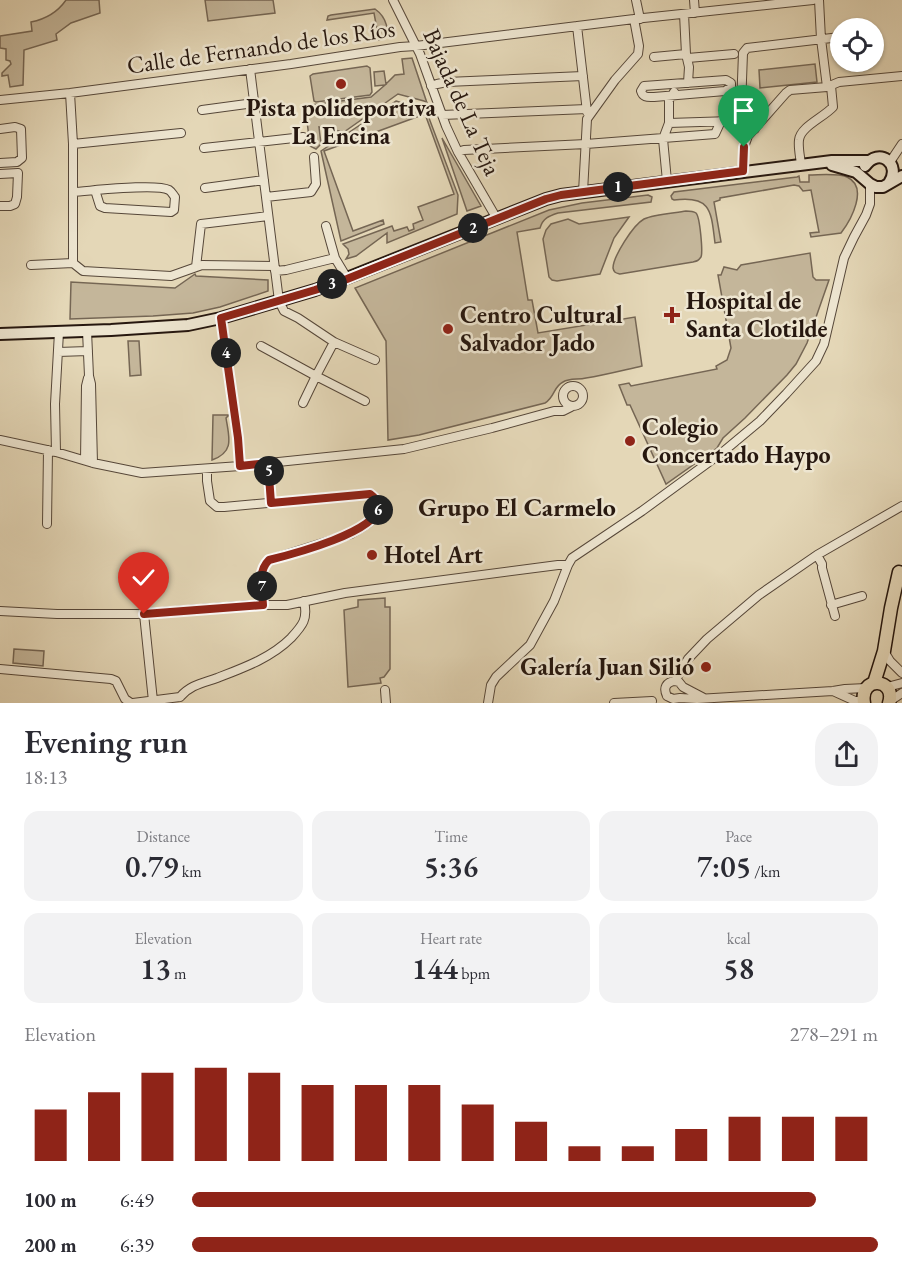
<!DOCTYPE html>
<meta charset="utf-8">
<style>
:root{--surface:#fff;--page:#f2f2f3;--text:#2b2b33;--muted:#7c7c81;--accent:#8f2418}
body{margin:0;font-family:"EB Garamond",serif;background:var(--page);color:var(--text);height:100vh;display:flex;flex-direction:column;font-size:22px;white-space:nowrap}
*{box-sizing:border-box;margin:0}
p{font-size:20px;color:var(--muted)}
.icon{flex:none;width:33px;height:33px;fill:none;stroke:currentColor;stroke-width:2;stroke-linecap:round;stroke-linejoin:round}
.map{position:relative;height:703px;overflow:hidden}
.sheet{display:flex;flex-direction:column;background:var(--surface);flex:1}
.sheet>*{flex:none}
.fabs{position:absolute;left:830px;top:18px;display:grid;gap:12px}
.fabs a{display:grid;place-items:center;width:54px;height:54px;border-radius:50%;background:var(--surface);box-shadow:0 2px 4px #0004;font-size:30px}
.pin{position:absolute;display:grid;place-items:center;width:51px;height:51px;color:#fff;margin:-62px -26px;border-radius:50% 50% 50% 0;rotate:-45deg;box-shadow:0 0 6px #0007}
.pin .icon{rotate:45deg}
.km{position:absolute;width:30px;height:30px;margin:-15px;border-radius:50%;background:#222;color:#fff;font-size:16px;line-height:30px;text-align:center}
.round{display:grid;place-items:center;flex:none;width:63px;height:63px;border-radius:24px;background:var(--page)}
.headline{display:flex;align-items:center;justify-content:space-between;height:102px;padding:0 24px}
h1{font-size:33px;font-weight:600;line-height:45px}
.metrics{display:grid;grid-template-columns:repeat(3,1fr);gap:9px;height:102px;padding:6px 24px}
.metrics div{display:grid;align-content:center;border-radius:15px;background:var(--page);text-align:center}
.metrics b{font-size:30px;font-weight:600}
.metrics small{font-size:16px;font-weight:400}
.metrics p{font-size:16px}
.chart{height:168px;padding:12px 24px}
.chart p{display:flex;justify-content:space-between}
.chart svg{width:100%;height:108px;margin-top:6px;stroke:var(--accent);stroke-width:6}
ul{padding:0 24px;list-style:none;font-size:20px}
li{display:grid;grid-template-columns:96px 72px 1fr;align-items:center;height:45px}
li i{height:15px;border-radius:8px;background:var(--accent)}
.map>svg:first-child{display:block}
.green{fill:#c4b69a;stroke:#756654;stroke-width:1.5}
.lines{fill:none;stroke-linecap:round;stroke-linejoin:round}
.street-casing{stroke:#564739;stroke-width:10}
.secondary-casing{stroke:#26170f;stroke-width:14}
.primary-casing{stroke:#26170f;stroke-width:15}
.street{stroke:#ede5d0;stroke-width:8}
.secondary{stroke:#ede5d0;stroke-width:10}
.primary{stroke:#e4d7b7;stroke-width:12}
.route-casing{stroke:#fff;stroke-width:12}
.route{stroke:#8f2418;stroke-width:8}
.poi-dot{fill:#8f2418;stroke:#ede5d0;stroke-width:2}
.labels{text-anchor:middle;stroke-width:5;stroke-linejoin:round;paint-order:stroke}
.street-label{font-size:24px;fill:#26170f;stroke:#ede5d0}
.poi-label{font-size:24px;font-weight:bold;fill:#26170f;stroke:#ede5d0;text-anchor:start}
.neighbourhood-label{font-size:26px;font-weight:bold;fill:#26170f;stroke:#ede5d0}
</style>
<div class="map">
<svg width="902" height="703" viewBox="0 0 902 703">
<rect width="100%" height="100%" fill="#e4d7b7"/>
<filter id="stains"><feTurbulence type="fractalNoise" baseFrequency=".00333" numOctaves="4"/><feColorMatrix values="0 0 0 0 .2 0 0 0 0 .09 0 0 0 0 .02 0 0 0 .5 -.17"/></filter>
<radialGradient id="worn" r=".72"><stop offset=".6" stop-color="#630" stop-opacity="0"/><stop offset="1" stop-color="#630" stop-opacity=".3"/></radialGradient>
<path class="green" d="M 66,0 L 99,0 L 100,13 L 71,23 L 56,34 L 57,40 L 24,50 L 23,85 L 10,87 L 8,75 L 2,76 L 2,73 L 11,64 L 10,61 L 6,60 L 6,49 L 0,48 L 0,36 L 32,31 L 31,22 C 46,19 57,13 66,0 Z
M 205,0 L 273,0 L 275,13 L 208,21 Z
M 375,9 C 385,16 394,34 379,40 L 374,13 L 327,20 L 328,16 L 331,15 Z
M 412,58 L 427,103 L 424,101 L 398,94 L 344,132 L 319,127 L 321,144 L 316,149 L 310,146 L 307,121 L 311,105 L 371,97 L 385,85 L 375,86 L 374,72 L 384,71 L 386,84 L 395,75 L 404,74 L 402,59 Z
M 815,64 L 817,82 L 760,88 L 759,70 Z
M 367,66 L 370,68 L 372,92 L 370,95 L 316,102 L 314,101 L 310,76 L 313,74 Z
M 396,101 L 426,110 L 458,195 L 457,214 L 387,243 L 387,233 L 356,256 L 346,259 L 349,254 L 348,249 L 343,244 L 392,226 L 394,231 L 407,227 L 409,231 L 414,229 L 413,224 L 423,220 L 418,207 L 454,194 L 425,114 L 324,151 L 353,231 L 383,220 L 384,224 L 341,241 L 321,151 Z
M 442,138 L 481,206 L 467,211 Z
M 809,175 C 820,175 837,173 847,177 C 869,187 851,220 841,233 L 811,237 L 810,233 L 819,232 L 811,190 L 803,191 L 799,186 L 794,185 L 720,198 L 720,200 L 714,202 L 721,242 L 715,243 C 711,212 712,195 674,200 L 672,199 L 671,196 L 674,192 L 797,177 L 799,176 L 800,182 L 809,182 Z
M 648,195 L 652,197 L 651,202 L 558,213 C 549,216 543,218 540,228 L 517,232 L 528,300 L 532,300 L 538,333 L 635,317 L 642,366 C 624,370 605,375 586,378 C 578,380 570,378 563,382 C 553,387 555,397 545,403 L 419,435 L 388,440 L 386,341 L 355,288 L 549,210 L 582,203 Z
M 686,211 C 690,211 693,211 696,213 C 700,217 703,252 701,257 C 698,261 697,261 693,262 L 620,274 C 616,273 614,273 613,268 C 613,257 633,225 644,219 C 654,214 675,213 686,211 Z
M 629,217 L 614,238 L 600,274 L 557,281 L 552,280 L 549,277 L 543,239 L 546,230 L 551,224 L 568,219 L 579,224 Z
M 810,253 L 813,277 L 816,280 L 829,280 L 807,343 L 796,364 L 787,375 L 745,418 L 723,438 L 717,448 L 666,484 L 630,405 L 627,405 L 619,385 L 629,383 L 631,386 L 717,369 L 716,366 L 727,360 L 731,348 L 718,275 L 721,275 L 724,267 L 737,270 L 741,265 Z
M 195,274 L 196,276 L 268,280 L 268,291 L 220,307 L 193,313 L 153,316 L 70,319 L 71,282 L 175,288 Z
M 128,341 L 139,341 L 141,375 L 130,376 Z
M 213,415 L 229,415 L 226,418 C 229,437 235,452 212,460 Z
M 385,598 L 385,607 L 390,607 L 390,669 L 384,677 L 380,678 L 381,683 L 348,687 L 344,610 L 358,607 L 358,600 Z
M 14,649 L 44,651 L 43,666 L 13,663 Z"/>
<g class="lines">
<defs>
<path id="street" d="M 393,0 L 420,54 L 446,126 L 458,152 L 497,219
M 636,0 L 640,19
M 694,0 L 695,13
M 819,0 L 821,39 L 827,87
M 684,14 L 686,54 L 689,67 L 688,83
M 577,26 L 587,112
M 873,36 L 875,54
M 654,57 L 686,54
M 688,58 L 734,54
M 250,69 L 279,301 L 284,311 L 298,318 L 334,342 L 316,376 L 261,346
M 726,80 L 731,83 L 731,87 L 725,91 L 654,97 C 648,97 643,98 641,91 L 644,86 Z
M 431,86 L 437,84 L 447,82 L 583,76
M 70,93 L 73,144 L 73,263
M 0,100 L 70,93 L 291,64 L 400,47 L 416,46 L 634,19 L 813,0
M 202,110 L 254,103
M 442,115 L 587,109
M 669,123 L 731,121 L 755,129
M 736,123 L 741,107 L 743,53 L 747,48 L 840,37
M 0,129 L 15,127 L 21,129 L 22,158 L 17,162 L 0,163
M 73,144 L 181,133
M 204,148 L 303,137
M 458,152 L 464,150 L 586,144 L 715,134 L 721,121
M 890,162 L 902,144
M 801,164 C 800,156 798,147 799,140 C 800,127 824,117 833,107 L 831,86
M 743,171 L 744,147 L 748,136 L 786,93 L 790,90 L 827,87 L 839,82 L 902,76
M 0,174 L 18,173 L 17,197 L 15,204 L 10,206 L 0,206
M 667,181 L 663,139 L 669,123 L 669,100 L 674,92
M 205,188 L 264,180
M 73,192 C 91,191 156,183 169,190 C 172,192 173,195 175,197 L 174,210 L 171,212 L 105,208 L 100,206 L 95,190
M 583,192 L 587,119 L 615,80 L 638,54 L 639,46 L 634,19
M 266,197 L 311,192 L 316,184 L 314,157
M 326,226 L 335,258 L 347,278
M 31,265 L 73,263 L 83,271 L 171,276 L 202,265 L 274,266
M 196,267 L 201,224 L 268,216
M 275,271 L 286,270 L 335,258
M 221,318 L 238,438 L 240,466
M 87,331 L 89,376 L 91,384 L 93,463
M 334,342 L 375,360
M 58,352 L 88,351
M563 396a10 10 0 1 1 20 0a10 10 0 1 1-20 0Z
M 303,403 L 316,376 L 365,401
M 0,440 L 56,452 L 93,463 L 142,473 L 240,466 L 404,449 L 492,428 L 554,411 L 563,411 L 571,407
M 56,452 L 55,404 L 59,332
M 85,460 L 86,386 L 88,378
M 268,463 L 271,503
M 207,469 L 207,481 L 210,501 L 217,507 L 224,507 L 366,494 L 373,496 C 387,516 366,525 351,534 L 269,560 C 257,572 262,590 263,605
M 47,524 L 48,450
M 817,555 L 822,564 L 822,568 L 835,616
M 831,605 L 862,596
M 0,611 L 57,614 L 137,614 L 253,605 L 287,605 L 345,593 L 558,565 L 568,565
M 144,614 L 153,701
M 884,651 L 890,661 L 902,673
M 0,669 L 111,679 L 116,681 L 125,699 L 131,703
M 675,681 L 688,659 L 707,639 L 759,595 L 817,555 L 902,506
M 675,681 L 679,682 L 683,687 L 704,698
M 887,687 L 902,683
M 385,690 L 386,703
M 833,691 L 855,701 L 863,701
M 667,696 L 673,699 L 680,698 L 697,699 L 833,691 L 845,689 L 866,688
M 667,696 C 663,688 666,682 675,681
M 180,697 C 190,685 203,683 217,678 C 243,668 271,658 291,638 C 303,625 308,619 304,601
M 890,701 L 902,693
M 133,703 L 180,697
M 488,703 L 491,685 L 496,677 L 530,645 L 554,601 L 568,565 L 572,558 L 642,511 L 724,451 L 760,421 L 786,394 L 816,361 L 824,344 L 844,258 L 854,237 L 866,215 L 870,204 L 870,184
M 614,703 L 652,701"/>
<path id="secondary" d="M 832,165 L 856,172 L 870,184 L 876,187 L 883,187 L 902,176
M 865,166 C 879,146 902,164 889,183
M 0,334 L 111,330 L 188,325 L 221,318 L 315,290 L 347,278 L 546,199 L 561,195 L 832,161 L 869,161"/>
<path id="primary" d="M 874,683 L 884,651 L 891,608 L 899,572
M 864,703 C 859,675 897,678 889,703"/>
</defs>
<use href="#street" class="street-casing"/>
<use href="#secondary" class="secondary-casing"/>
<use href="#primary" class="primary-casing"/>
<use href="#street" class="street"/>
<use href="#secondary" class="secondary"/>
<use href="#primary" class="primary"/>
</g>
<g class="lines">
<defs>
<path id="route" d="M 144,614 L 263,605 C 262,589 257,572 269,560 C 289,555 383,531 378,505 C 377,500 374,497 370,494 L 271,503 L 268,463 L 240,466 L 238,438 L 221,318 L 315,290 L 347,279 L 546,199 L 561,195 L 743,171 L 744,147"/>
</defs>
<use href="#route" class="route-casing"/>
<use href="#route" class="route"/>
</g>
<g class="poi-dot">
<circle cx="341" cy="84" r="6"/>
<path d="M669 306h6v6h6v6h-6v6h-6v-6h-6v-6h6z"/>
<circle cx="448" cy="329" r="6"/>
<circle cx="630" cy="441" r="6"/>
<circle cx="372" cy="555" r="6"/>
<circle cx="706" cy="667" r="6"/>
</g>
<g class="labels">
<g class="street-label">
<text transform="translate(261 47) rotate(-8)" y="8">Calle de Fernando de los Ríos</text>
<text transform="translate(462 102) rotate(66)" y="8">Bajada de La Teja</text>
</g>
<g class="poi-label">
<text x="341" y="116" text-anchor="middle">Pista polideportiva<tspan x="341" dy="28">La Encina</tspan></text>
<text x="686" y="309">Hospital de<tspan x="686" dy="28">Santa Clotilde</tspan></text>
<text x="460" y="323">Centro Cultural<tspan x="460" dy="28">Salvador Jado</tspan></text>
<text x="642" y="435">Colegio<tspan x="642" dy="28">Concertado Haypo</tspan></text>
<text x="384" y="563">Hotel Art</text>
<text x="694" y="675" text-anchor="end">Galería Juan Silió</text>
</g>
<g class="neighbourhood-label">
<text x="517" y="516">Grupo El Carmelo</text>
</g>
</g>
<rect width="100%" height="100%" filter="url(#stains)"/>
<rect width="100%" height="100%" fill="url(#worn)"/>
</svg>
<div class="fabs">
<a><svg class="icon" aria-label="locate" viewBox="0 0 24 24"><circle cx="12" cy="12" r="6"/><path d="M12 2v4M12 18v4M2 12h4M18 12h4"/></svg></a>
</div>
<div class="pin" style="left:744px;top:147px;background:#1e9e55"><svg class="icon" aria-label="arrive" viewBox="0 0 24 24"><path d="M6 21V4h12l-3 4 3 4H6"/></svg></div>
<div class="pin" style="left:144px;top:614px;background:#d93025"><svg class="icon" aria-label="check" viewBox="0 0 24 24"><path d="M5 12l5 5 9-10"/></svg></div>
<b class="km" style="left:618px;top:187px">1</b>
<b class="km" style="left:473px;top:228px">2</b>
<b class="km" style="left:332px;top:284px">3</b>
<b class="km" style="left:226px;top:353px">4</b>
<b class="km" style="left:269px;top:471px">5</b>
<b class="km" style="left:378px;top:510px">6</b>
<b class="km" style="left:262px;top:586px">7</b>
</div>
<section class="sheet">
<div class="headline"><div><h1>Evening run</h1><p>18:13</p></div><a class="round"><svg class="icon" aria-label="share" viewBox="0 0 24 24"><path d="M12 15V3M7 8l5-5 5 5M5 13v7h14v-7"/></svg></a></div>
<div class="metrics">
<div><p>Distance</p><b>0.79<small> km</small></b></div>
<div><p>Time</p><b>5:36</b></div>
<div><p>Pace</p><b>7:05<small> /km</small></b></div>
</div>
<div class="metrics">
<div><p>Elevation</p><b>13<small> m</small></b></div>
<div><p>Heart rate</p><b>144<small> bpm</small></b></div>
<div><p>kcal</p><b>58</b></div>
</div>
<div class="chart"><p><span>Elevation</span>278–291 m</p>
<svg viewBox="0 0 160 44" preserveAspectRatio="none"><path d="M5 44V23M15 44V16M25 44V8M35 44V6M45 44V8M55 44V13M65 44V13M75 44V13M85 44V21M95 44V28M105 44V38M115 44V38M125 44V31M135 44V26M145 44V26M155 44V26"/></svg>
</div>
<ul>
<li><b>100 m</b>6:49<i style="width:91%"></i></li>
<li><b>200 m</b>6:39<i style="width:100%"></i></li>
</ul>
</section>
